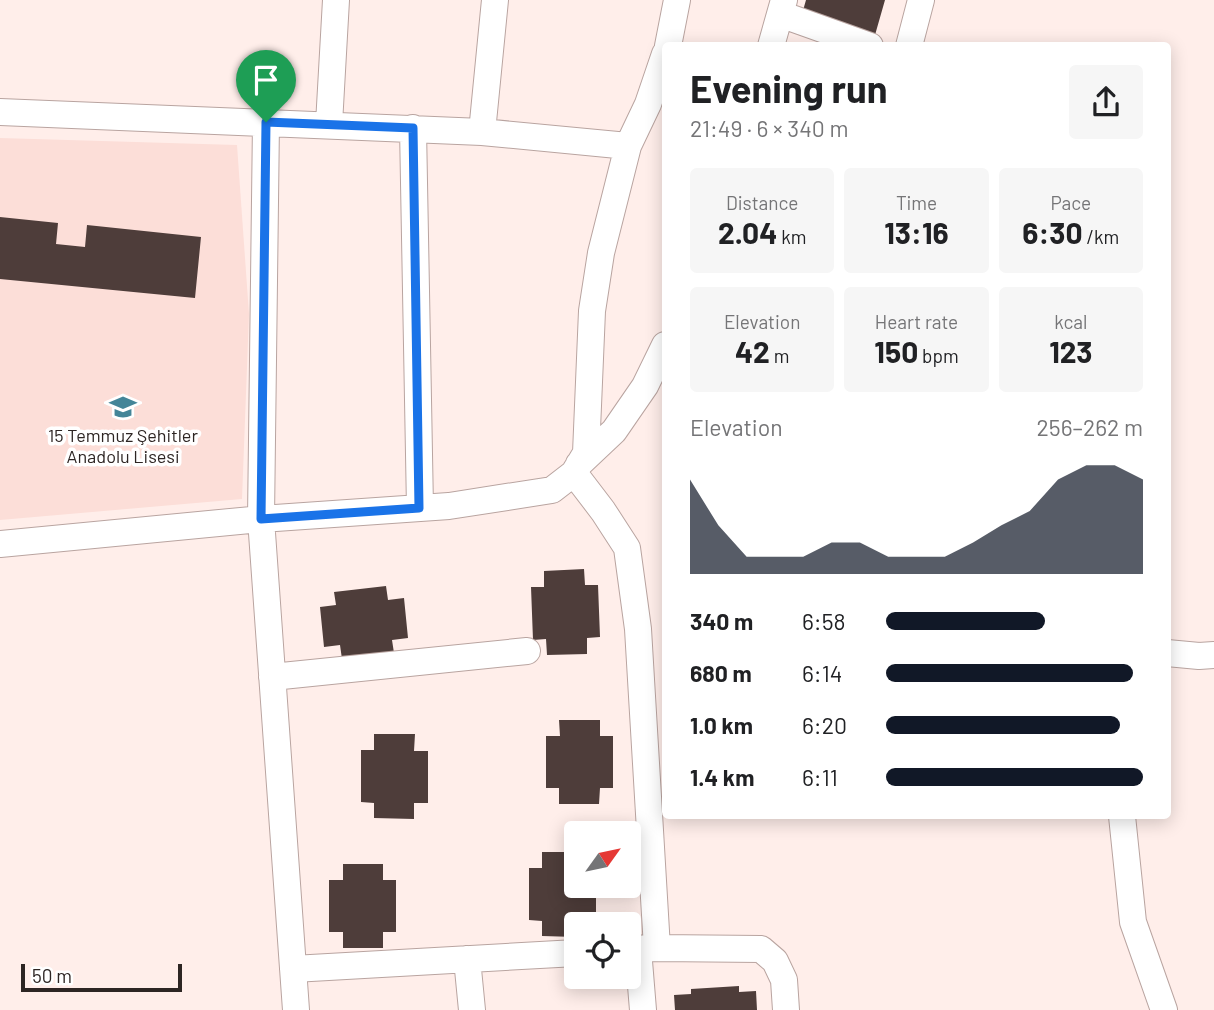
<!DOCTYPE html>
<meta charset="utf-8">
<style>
:root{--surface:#fff;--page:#f6f6f6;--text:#202124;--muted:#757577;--accent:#111827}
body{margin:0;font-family:Barlow,sans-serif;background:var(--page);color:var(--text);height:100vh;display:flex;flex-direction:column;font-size:26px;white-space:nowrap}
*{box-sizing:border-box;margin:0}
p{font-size:23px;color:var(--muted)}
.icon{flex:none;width:38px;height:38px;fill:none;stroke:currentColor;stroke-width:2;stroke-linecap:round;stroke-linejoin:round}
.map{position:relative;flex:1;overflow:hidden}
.side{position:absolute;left:662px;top:42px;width:509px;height:777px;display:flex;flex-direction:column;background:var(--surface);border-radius:7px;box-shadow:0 4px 18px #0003}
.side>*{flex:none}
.needle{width:46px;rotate:57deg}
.controls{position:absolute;left:564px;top:821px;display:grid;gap:14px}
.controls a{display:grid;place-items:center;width:77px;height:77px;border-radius:7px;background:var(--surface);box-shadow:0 4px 18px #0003;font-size:35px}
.scale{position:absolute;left:21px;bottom:18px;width:161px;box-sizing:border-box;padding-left:7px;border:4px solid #2d2523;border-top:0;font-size:19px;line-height:24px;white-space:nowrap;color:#2d2523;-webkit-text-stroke:5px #fff;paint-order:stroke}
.pin{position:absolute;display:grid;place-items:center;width:60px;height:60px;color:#fff;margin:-72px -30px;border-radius:50% 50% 50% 0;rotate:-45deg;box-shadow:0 0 7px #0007}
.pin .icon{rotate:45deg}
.round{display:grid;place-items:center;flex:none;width:74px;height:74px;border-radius:7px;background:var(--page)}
.headline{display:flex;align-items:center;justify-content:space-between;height:119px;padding:0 28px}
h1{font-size:38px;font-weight:700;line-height:52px}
.stats{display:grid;grid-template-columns:repeat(3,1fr);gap:10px;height:119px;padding:7px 28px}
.stats div{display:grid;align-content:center;border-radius:7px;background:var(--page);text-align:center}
.stats b{font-size:30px;font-weight:700}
.stats small{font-size:19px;font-weight:400}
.stats p{font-size:19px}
.chart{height:196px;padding:14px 28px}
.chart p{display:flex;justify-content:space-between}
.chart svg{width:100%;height:126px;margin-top:7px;fill:var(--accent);opacity:.7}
ul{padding:0 28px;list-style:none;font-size:23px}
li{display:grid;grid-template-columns:112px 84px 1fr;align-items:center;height:52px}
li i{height:18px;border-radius:9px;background:var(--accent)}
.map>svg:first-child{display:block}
.built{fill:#fcded8}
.building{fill:#4e3d3a}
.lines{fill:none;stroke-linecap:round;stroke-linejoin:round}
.minor-casing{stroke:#b9a4a0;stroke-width:28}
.minor{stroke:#fff;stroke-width:26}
.route-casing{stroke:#fff;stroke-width:14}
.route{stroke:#1a73e8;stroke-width:9}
.labels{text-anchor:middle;stroke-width:7;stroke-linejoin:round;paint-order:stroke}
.poi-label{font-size:18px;fill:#2d2523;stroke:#fff}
</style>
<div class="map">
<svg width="1214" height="1010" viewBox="0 0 1214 1010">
<rect width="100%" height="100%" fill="#ffeeea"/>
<path class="built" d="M 0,138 L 237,145 L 249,314 L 242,499 L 0,520 Z"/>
<path class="building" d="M 806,0 L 885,0 L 875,35 L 802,14 Z
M 0,217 L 58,223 L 56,244 L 85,247 L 87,225 L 201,237 L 195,298 L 0,279 Z
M 584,569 L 585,585 L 598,585 L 600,637 L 587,638 L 587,654 L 547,655 L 546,639 L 533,640 L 531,587 L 544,587 L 544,571 Z
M 386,586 L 388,600 L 404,598 L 408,638 L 392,640 L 394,653 L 342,659 L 340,645 L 324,647 L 320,607 L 336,605 L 334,592 Z
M 559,720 L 600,720 L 600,736 L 613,736 L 613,788 L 600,788 L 599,804 L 559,804 L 559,788 L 546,788 L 546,736 L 560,736 Z
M 374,734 L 415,734 L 414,751 L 428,751 L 428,803 L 414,803 L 414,819 L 374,818 L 374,803 L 361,802 L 361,750 L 374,750 Z
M 542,852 L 576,852 L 576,886 L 596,886 L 596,921 L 582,921 L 582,924 L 576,924 L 576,937 L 542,936 L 542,921 L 529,920 L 529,868 L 542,868 Z
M 343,864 L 383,864 L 383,880 L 396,880 L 396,932 L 383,932 L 383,948 L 343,948 L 343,932 L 329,932 L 329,880 L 343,880 Z
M 739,986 L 739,992 L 756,991 L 757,1010 L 675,1010 L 674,995 L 691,994 L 691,989 Z"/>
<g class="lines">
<defs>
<path id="minor" d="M 780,14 L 870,46
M 668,46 L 677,0
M 771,46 L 784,0
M 909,46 L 921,0
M 0,112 L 482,132 L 628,146
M 266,122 L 261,519 L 296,1010
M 329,124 L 336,0
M 413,128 L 420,508
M 482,132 L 495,0
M 579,464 L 614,431 L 645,386 L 665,345
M 574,473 L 603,511 L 627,548 L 638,629 L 657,948
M 0,544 L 261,519 L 449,506 L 552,490 L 574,473 L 586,453 L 592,311 L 601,253 L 628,146 L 648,104 L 665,54
M 1167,653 L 1199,656 L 1214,655
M 272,677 L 527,651
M 1122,816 L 1133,922 L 1164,1010
M 628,949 L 657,948 L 761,949 L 775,961 L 784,980 L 786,1010
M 638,949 L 643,1010
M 467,959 L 472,1010
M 293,969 L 576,953"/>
</defs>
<use href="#minor" class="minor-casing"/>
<use href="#minor" class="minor"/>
</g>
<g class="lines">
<defs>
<path id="route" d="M 266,122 L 413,128 L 419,508 L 261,519 Z"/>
</defs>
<use href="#route" class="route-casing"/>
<use href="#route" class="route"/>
</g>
<defs>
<symbol id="school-bare" viewBox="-9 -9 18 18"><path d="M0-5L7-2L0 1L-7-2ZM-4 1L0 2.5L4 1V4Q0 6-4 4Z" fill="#448598" stroke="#fff" stroke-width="2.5" paint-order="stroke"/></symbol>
</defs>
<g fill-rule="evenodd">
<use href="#school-bare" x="104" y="388" width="38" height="38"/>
</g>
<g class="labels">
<g class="poi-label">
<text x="123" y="442">15 Temmuz Şehitler<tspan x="123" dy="21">Anadolu Lisesi</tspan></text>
</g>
</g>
</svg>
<div class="controls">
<a><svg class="needle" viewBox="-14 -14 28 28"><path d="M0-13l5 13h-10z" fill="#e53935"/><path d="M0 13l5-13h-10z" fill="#757577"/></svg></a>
<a><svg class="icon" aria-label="locate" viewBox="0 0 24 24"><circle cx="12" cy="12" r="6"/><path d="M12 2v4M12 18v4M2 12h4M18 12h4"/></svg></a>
</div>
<div class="scale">50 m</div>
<div class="pin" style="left:266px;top:122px;background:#1e9e55"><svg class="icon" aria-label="arrive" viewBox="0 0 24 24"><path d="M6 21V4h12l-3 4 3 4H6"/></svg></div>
<section class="side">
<div class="headline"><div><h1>Evening run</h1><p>21:49 · 6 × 340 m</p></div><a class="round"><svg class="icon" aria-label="share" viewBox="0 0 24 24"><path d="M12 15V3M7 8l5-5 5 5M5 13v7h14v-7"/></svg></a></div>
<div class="stats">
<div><p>Distance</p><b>2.04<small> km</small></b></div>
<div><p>Time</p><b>13:16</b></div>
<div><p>Pace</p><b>6:30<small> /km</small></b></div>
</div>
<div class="stats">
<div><p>Elevation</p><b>42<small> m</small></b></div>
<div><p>Heart rate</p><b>150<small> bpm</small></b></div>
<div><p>kcal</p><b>123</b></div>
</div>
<div class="chart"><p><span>Elevation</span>256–262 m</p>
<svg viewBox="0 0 160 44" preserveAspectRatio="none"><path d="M0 44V11L10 27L20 38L30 38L40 38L50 33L60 33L70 38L80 38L90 38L100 33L110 27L120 22L130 11L140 6L150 6L160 11V44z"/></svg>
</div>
<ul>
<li><b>340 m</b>6:58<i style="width:62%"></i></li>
<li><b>680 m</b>6:14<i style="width:96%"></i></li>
<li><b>1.0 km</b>6:20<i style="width:91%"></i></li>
<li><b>1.4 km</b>6:11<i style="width:100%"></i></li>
</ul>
</section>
</div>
